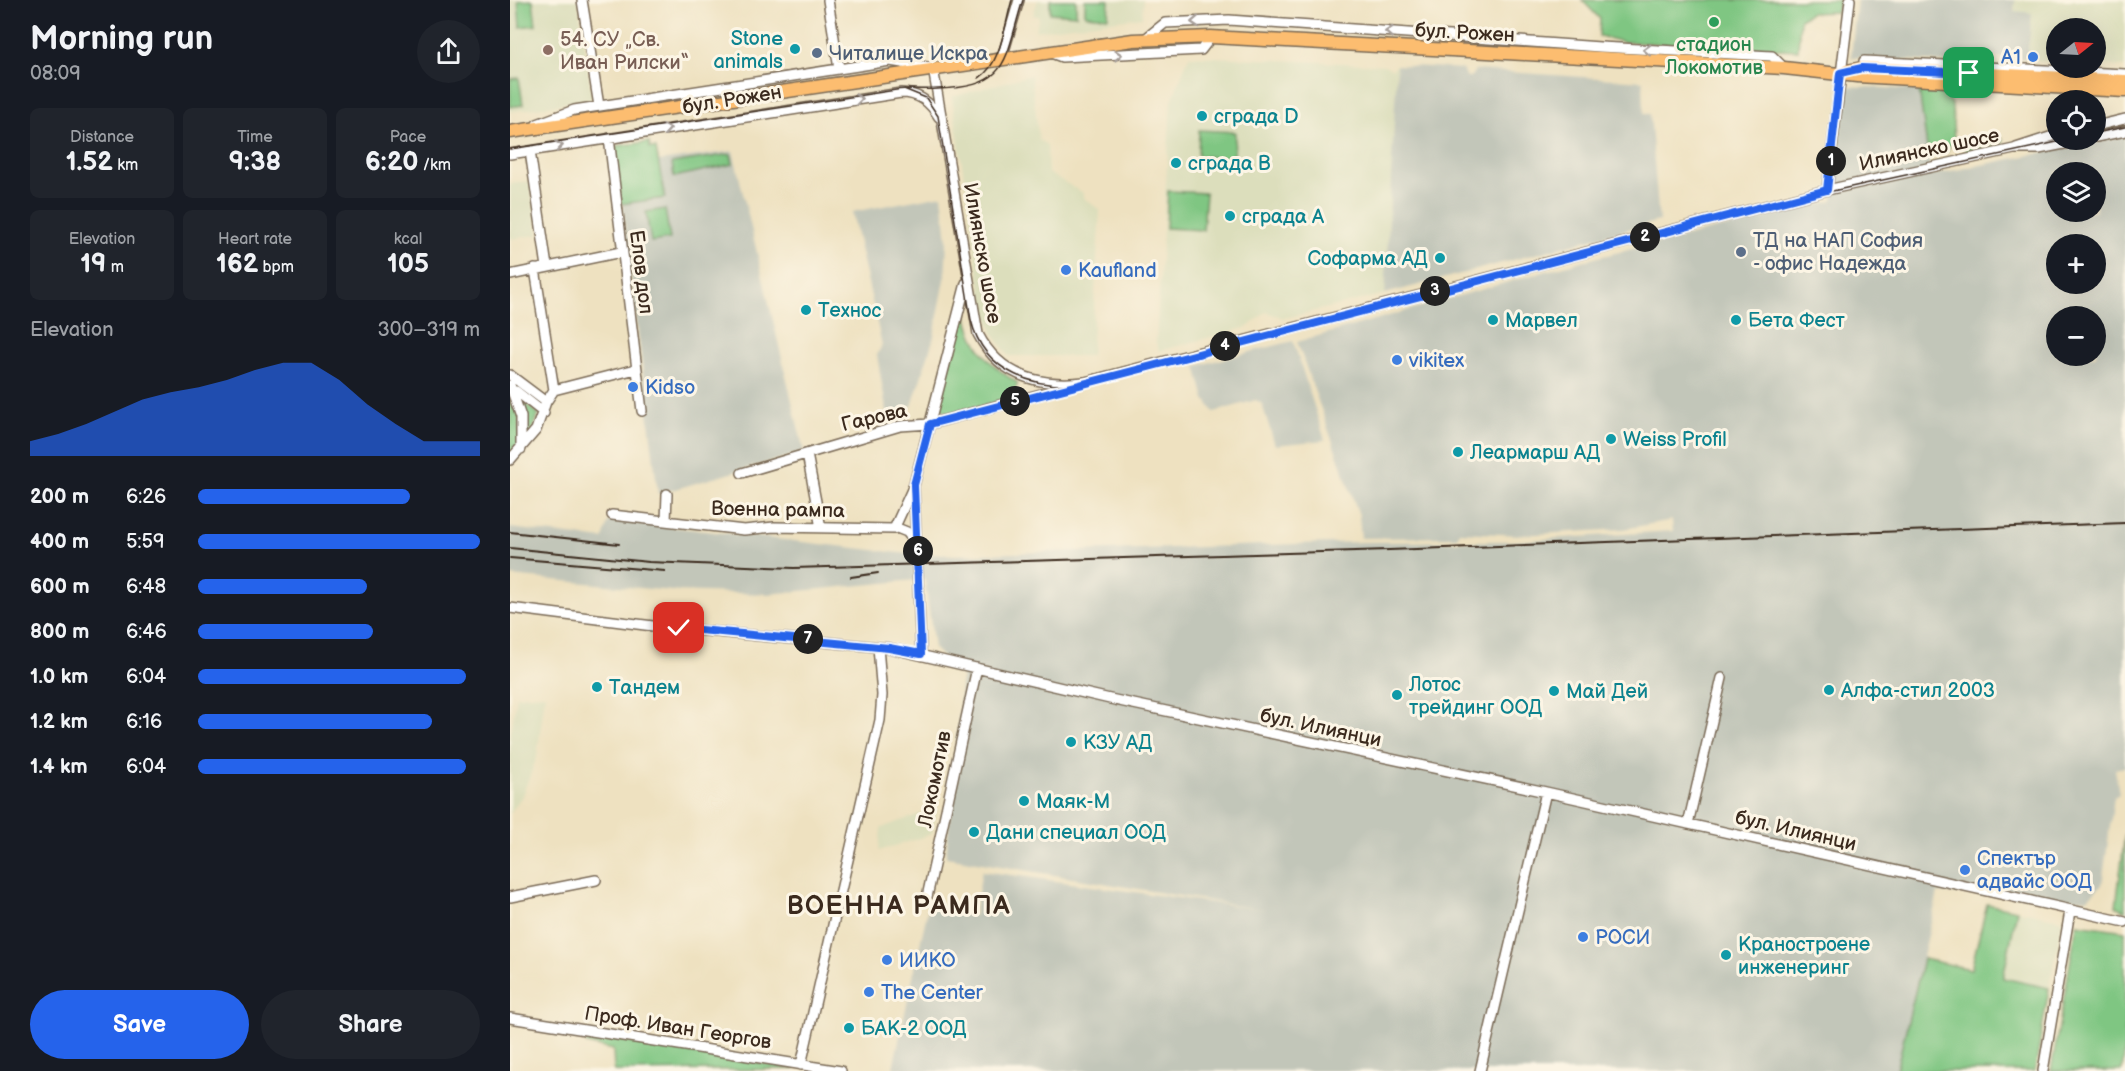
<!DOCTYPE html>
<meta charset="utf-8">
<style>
:root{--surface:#171b24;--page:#20242c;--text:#f1f3f6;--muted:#9ea1a6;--accent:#2563eb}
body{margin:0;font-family:"Balsamiq Sans",sans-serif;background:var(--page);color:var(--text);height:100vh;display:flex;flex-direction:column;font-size:22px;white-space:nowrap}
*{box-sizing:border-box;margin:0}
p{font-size:20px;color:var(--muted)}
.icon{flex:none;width:33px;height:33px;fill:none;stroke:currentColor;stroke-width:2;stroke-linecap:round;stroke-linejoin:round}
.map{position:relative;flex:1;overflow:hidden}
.sheet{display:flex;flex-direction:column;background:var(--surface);width:510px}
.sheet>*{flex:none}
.needle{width:39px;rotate:72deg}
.fabs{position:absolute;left:1536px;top:18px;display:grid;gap:12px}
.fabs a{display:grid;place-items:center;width:60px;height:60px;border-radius:50%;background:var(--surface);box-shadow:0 6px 24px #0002;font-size:30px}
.pin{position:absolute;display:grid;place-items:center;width:51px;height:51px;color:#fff;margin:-26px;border-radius:12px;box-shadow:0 3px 9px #0006}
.km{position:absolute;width:30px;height:30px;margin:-15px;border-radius:50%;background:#222;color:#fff;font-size:16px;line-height:30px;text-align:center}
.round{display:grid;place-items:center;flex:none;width:63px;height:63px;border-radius:32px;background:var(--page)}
.summary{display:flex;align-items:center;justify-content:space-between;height:102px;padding:0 30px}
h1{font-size:33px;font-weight:700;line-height:45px}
.metrics{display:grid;grid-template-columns:repeat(3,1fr);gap:9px;height:102px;padding:6px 30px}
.metrics div{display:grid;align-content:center;border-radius:9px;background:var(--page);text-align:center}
.metrics b{font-size:26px;font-weight:700}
.metrics small{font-size:16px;font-weight:400}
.metrics p{font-size:16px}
.chart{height:168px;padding:12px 30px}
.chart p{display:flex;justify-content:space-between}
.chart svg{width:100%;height:108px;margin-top:6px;fill:var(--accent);opacity:.7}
.action{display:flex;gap:12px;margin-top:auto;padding:12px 30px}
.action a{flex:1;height:69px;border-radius:36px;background:var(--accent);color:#fff;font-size:24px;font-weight:700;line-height:69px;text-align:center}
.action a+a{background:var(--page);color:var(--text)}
ul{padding:0 30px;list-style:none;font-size:20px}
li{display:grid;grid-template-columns:96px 72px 1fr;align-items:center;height:45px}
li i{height:15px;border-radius:8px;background:var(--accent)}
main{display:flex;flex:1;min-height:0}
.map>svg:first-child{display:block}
.built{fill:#dcdebc}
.industrial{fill:#c2c6b9;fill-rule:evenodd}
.green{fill:#7fc682;stroke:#5d7850;stroke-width:1.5}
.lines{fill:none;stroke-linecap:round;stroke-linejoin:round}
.minor-casing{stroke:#7a6a57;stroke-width:12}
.major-casing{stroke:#7a6a57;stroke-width:15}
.minor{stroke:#fff;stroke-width:9}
.major{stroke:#fcbd6f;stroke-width:12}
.tram{stroke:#3b2a1e;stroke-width:1.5}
.rail{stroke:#3b2a1e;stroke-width:2}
.oneway{stroke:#a79f9a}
.route-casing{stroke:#fff;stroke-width:12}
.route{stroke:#2563eb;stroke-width:8}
.leisure-dot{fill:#2e9e5b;stroke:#fcf5e5;stroke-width:2}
.culture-dot{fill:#0f9aa8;stroke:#fcf5e5;stroke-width:2}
.education-dot{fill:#8d6e63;stroke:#fcf5e5;stroke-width:2}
.service-dot{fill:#5c6f8a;stroke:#fcf5e5;stroke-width:2}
.shop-dot{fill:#3f7fe0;stroke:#fcf5e5;stroke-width:2}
.labels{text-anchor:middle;stroke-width:6;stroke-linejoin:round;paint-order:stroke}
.street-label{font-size:20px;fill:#3b2a1e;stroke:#fcf5e5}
.culture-label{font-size:20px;fill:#0d838f;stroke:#fcf5e5;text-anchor:start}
.education-label{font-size:20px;fill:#785e54;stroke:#fcf5e5;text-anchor:start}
.leisure-label{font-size:20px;fill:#27864d;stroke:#fcf5e5}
.service-label{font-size:20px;fill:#4e5e75;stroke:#fcf5e5;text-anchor:start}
.shop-label{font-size:20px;fill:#366cbe;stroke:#fcf5e5;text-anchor:start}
.district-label{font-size:26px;font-weight:bold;letter-spacing:1.5px;fill:#3b2a1e;stroke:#fcf5e5}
</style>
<main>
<section class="sheet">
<div class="summary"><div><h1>Morning run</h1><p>08:09</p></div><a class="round"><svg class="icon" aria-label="share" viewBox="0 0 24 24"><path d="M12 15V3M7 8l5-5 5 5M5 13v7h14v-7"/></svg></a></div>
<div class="metrics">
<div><p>Distance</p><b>1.52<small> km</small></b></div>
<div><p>Time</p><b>9:38</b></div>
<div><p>Pace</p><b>6:20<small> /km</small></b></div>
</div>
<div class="metrics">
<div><p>Elevation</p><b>19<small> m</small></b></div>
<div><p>Heart rate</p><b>162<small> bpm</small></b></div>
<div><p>kcal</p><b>105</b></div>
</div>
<div class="chart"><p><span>Elevation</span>300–319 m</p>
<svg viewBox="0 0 160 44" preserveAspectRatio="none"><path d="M0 44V38L10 35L20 31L30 26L40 21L50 18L60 16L70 13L80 9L90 6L100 6L110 13L120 23L130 31L140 38L150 38L160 38V44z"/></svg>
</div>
<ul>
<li><b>200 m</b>6:26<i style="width:75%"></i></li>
<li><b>400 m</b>5:59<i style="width:100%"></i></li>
<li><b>600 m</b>6:48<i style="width:60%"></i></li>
<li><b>800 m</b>6:46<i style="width:62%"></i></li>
<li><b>1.0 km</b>6:04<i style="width:95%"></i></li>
<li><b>1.2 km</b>6:16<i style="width:83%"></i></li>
<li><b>1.4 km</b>6:04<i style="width:95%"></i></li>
</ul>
<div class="action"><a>Save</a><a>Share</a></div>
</section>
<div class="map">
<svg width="1615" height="1071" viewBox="0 0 1615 1071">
<rect width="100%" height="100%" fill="#fcf5e5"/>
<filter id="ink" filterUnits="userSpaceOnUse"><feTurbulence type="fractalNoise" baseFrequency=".0167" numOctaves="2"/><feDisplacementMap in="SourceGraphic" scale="12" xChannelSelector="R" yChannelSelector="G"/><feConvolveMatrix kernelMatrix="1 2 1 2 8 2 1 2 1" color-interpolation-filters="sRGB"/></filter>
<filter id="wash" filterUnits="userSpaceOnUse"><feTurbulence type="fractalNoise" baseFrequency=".008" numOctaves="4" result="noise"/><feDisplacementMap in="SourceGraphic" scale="24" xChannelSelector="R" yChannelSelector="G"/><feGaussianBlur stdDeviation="1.35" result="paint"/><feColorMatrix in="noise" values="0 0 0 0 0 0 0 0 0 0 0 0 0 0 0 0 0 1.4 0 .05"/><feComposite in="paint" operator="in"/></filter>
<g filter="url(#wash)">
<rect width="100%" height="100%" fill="#eee1c0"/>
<path class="built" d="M 0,0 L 68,0 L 82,99 L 0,112 Z
M 528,0 L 633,0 L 632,17 L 525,31 L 529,17 L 523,15 Z
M 1505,0 L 1615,0 L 1615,67 L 1586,64 L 1586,28 L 1546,28 L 1546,63 L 1517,59 L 1522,14 L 1504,11 Z
M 679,56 L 875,65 L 882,69 L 887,65 L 875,294 L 784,316 L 774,318 L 756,312 L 738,327 L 649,351 L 646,343 L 661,103 Z
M 521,75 L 529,140 L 537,145 L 538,173 L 572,192 L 575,199 L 590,210 L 581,356 L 498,356 L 483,333 L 473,304 L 442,97 Z
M 20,181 L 28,235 L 0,239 L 0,184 Z
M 35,694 L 27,757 L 12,796 L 0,814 L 0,738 L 7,696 Z
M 427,808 L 422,834 L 369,851 L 371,828 Z
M 1507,910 L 1553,920 L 1539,988 L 1493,978 Z"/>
<path class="industrial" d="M 1347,0 L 1505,0 L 1504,11 L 1522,13 L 1517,59 L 1469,56 L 1468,64 L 1341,57 Z
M 887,65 L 952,69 L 956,77 L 961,77 L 965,70 L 1133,81 L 1134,114 L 1140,114 L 1149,221 L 875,294 Z
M 1336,86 L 1409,90 L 1421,175 L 1615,136 L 1615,767 L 1605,769 L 1609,794 L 1604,797 L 1592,885 L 1577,899 L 1428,893 L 1386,1071 L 403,1071 L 383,1068 L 418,908 L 464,916 L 472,871 L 755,910 L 436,857 L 452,676 L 424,648 L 415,579 L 258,594 L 162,591 L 0,576 L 0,528 L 93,539 L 99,520 L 398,554 L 445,555 L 852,542 L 1004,541 L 1163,531 L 1162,520 L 1114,529 L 1010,535 L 950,532 L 947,537 L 851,538 L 849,515 L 787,342 L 1072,261 L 1323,201 ZM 1546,172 L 1586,172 L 1586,212 L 1546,212 ZM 1546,244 L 1586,244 L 1586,284 L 1546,284 ZM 1546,316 L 1586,316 L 1586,356 L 1546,356 Z
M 139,142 L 140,148 L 146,148 L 149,161 L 223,151 L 294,452 L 148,494 L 105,146 Z
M 432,195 L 437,240 L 435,280 L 423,340 L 402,406 L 396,407 L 398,414 L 378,420 L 367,355 L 372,345 L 342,212 Z
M 783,341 L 815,440 L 765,445 L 752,404 L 746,400 L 704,412 L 695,399 L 686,366 Z"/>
<path class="green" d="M 23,0 L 26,25 L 10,27 L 8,1 Z
M 540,0 L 566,0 L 566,15 L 540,13 Z
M 575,0 L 599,0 L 598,17 L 575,15 Z
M 1072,0 L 1329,0 L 1327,12 L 1300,13 L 1290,19 L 1288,50 L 1113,42 L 1089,36 L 1090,19 Z
M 9,78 L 13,105 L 0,107 L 0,79 Z
M 1409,90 L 1428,91 L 1436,97 L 1442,105 L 1444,139 L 1436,152 L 1418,155 Z
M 689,130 L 725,132 L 724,158 L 688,156 Z
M 1492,138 L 1493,143 L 1455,151 L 1453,145 Z
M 139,142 L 140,148 L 146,148 L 155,198 L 111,204 L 105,146 Z
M 221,154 L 223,164 L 164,177 L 162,163 Z
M 658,191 L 696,193 L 693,230 L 656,228 Z
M 155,209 L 160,239 L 141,242 L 136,212 Z
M 452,314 L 456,314 C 463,347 480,366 508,383 L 501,398 L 441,415 L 431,409 L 429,402 Z
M 0,395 L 9,416 L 9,445 L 0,456 Z
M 11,400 L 29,414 L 23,429 L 16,439 L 16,424 Z
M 1615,834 L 1615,911 L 1606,906 Z
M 1477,904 L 1507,910 L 1493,978 L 1539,988 L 1525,1071 L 1386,1071 L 1413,959 L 1461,969 Z
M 1567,924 L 1615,931 L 1615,1048 L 1612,1071 L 1541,1071 Z
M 77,1035 L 286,1069 L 104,1071 L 103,1050 L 76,1044 Z"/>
</g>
<g filter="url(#ink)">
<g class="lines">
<defs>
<path id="minor" d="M 72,0 L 89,106
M 318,0 L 329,69
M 635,39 L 655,23 L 719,20 L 1090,47 L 1262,56 L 1274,68
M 541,53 L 552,57 L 691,50 L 701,37
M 492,58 L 509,0
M 1354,61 L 1615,74
M 27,124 L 64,110 L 380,61 L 423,68 L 468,334 C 490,377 530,387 575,382 L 1317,190 L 1504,149 L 1529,149 L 1574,140
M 1586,126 L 1615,119
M 1586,137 L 1615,131
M 99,138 L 132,411
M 1506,148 L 1546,135
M 20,151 L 37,267
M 0,154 L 391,93 C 409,93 420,102 429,117
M 1317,190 L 1340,0
M 0,275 L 111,252
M 0,375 L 36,402
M 0,385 L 11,417 L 11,449
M 44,390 L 126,369
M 6,391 L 34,413
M 297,454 L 311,528
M 0,460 L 26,430 L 36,402 L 44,390 L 25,269
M 232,473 L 390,426 L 420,424 L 553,388
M 404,488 L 411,654
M 102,515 L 234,530 L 264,527 L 384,529 L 404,485 L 456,283
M 156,521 L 157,494
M 387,528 L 397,532 L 407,545
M 0,608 L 143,626 L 379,648 L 600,699 L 1036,792 L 1615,922
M 1178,824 L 1212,678
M 0,897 L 86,880
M 417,897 L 467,668
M 0,1018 L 331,1071
M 291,1065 L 370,720 L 372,695 L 368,647
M 970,1071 L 1036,792
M 1533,1071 L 1560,911"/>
<path id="major" d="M 1337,71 L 1352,68 L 1615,81
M 0,132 L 623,40 L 701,37 L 1274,68 L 1347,76 L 1615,91"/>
</defs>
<use href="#minor" class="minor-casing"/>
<use href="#major" class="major-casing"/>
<use href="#minor" class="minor"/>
<use href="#major" class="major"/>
<path class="tram" d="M 469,78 C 491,65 495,23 502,0
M 394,89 L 416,98 L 428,116 L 461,320 C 474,374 527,390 576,384 L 1318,192 L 1556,140
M 1586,133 L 1615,127
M 0,149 L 386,90 C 400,88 414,90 428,89 C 501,87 494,60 513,0"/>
<path class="rail" d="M 0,532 L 109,544
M 0,548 L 139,562 L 284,568 L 879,550 L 1615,523
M 0,558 L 155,571
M 341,577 L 368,573"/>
</g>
<defs><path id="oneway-chevron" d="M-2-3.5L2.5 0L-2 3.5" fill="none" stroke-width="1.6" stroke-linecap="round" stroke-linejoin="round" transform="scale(1.5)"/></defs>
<g class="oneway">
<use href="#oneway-chevron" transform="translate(685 22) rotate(177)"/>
<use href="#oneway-chevron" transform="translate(879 32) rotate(-177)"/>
<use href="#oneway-chevron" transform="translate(1137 50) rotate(-178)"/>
<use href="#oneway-chevron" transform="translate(608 55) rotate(-5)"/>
<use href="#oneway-chevron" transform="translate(349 99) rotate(-8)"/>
<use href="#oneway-chevron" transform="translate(157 129) rotate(-9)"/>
<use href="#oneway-chevron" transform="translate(49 146) rotate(-9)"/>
</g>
</g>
<g class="lines" filter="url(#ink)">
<defs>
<path id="route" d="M 169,628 L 379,648 L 411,654 L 404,485 L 420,424 L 1317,190 L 1330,73 L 1352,68 L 1459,73"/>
</defs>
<use href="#route" class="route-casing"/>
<use href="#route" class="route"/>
</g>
<circle class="leisure-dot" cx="1204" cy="22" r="6"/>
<g class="culture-dot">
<circle cx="285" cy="49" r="6"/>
<circle cx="692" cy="116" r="6"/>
<circle cx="666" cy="163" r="6"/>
<circle cx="720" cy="216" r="6"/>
<circle cx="930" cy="258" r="6"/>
<circle cx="296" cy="310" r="6"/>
<circle cx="983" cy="320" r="6"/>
<circle cx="1226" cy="320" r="6"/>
<circle cx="1101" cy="439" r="6"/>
<circle cx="948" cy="452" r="6"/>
<circle cx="87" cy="687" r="6"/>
<circle cx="1319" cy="690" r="6"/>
<circle cx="1044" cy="691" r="6"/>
<circle cx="887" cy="695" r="6"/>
<circle cx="561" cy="742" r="6"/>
<circle cx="514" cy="801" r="6"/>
<circle cx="464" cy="832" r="6"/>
<circle cx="1216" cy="955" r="6"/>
<circle cx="339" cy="1028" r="6"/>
</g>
<circle class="education-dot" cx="38" cy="50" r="6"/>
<g class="service-dot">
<circle cx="307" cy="53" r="6"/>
<circle cx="1231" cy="252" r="6"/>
</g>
<g class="shop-dot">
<circle cx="1523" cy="57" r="6"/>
<circle cx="556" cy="270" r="6"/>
<circle cx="887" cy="360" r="6"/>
<circle cx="123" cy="387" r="6"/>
<circle cx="1455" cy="870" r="6"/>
<circle cx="1073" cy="937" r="6"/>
<circle cx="377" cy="960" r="6"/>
<circle cx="359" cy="992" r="6"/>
</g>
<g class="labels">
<g class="street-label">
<text transform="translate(955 32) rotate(3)" y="7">бул. Рожен</text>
<text transform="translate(222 99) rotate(-9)" y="7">бул. Рожен</text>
<text transform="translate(1419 149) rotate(-12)" y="7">Илиянско шосе</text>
<text transform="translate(473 253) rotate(80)" y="7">Илиянско шосе</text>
<text transform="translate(132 272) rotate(83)" y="7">Елов дол</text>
<text transform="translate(364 417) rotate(-13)" y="7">Гарова</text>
<text transform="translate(268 509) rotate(1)" y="7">Военна рампа</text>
<text transform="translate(811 727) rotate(12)" y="7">бул. Илиянци</text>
<text transform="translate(424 779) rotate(-78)" y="7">Локомотив</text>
<text transform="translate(1286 830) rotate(13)" y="7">бул. Илиянци</text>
<text transform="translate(168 1027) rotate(9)" y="7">Проф. Иван Георгов</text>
</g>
<g class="culture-label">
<text x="273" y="45" text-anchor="end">Stone<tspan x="273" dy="23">animals</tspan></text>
<text x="704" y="123">сграда D</text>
<text x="678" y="170">сграда В</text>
<text x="732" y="223">сграда А</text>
<text x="918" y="265" text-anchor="end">Софарма АД</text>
<text x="308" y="317">Технос</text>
<text x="995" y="327">Марвел</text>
<text x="1238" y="327">Бета Фест</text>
<text x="1113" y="446">Weiss Profil</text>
<text x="960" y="459">Леармарш АД</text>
<text x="899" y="691">Лотос<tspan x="899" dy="23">трейдинг ООД</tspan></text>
<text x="99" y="694">Тандем</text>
<text x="1331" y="697">Алфа-стил 2003</text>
<text x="1056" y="698">Май Дей</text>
<text x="573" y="749">КЗУ АД</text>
<text x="526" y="808">Маяк-М</text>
<text x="476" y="839">Дани специал ООД</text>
<text x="1228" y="951">Краностроене<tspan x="1228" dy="23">инженеринг</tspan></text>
<text x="351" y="1035">БАК-2 ООД</text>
</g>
<g class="education-label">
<text x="50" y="46">54. СУ „Св.<tspan x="50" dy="23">Иван Рилски“</tspan></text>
</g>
<g class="leisure-label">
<text x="1204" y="51">стадион<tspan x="1204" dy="23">Локомотив</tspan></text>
</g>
<g class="service-label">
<text x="319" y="60">Читалище Искра</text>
<text x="1243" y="247">ТД на НАП София<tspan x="1243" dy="23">- офис Надежда</tspan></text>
</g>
<g class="shop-label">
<text x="1511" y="64" text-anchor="end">A1</text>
<text x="568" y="277">Kaufland</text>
<text x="899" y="367">vikitex</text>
<text x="135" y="394">Kidso</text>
<text x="1467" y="865">Спектър<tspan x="1467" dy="23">адвайс ООД</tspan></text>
<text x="1085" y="944">РОСИ</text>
<text x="389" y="967">ИИКО</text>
<text x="371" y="999">The Center</text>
</g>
<g class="district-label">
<text x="389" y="914">ВОЕННА РАМПА</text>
</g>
</g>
</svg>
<div class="fabs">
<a><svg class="needle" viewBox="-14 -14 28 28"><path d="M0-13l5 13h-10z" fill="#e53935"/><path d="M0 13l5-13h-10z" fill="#9ea1a6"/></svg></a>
<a><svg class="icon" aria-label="locate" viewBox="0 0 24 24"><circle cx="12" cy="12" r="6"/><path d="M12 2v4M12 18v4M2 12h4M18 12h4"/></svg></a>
<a><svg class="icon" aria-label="layers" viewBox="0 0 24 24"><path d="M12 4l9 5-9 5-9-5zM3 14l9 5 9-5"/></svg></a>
<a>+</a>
<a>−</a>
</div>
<div class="pin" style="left:1459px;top:73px;background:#1e9e55"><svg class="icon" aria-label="arrive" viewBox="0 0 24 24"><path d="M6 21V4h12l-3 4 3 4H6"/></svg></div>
<div class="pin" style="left:169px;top:628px;background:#d93025"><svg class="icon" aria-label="check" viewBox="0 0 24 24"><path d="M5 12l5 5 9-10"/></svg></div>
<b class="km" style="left:1321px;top:161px">1</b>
<b class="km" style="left:1135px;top:237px">2</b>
<b class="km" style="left:925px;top:291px">3</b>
<b class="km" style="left:715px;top:346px">4</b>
<b class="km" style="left:505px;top:401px">5</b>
<b class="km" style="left:408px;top:551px">6</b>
<b class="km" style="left:298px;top:639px">7</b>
</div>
</main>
